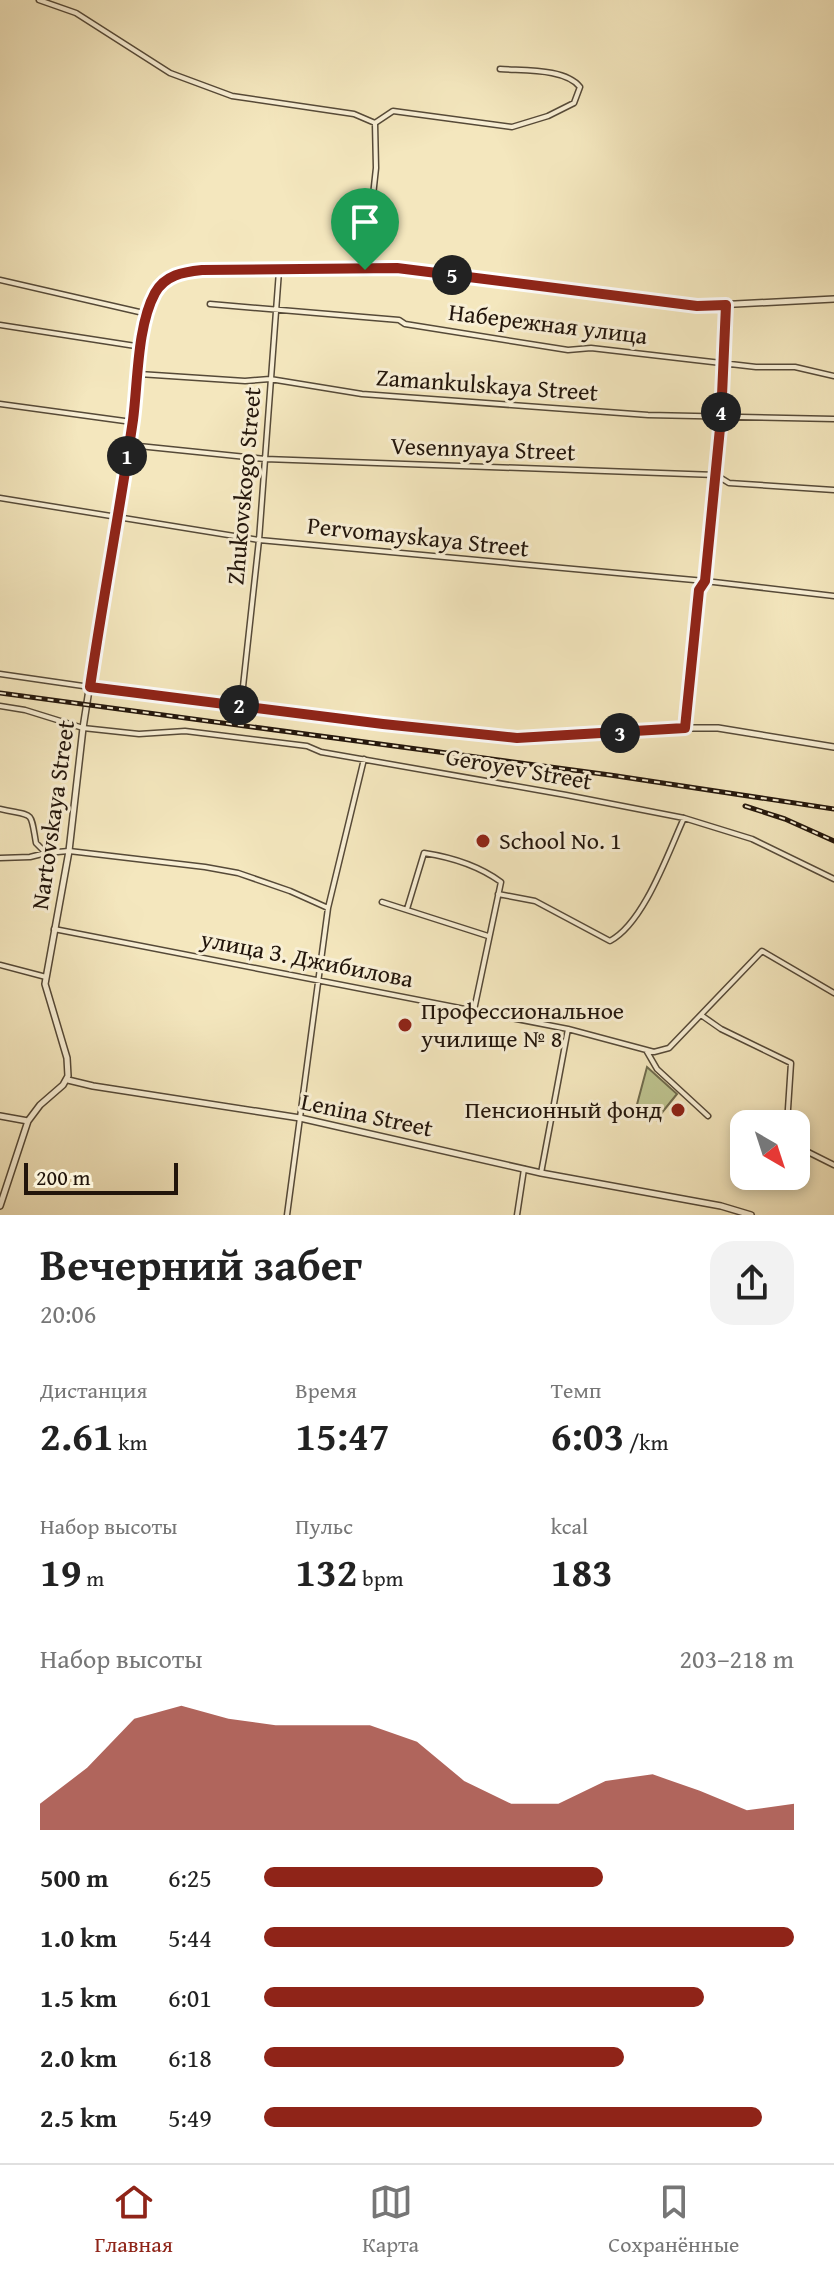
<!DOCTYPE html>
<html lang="ru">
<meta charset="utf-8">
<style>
:root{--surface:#fff;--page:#f2f2f2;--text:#222;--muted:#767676;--line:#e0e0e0;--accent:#8f2418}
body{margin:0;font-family:"Gentium Book Plus",serif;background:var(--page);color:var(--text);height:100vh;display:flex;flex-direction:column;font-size:30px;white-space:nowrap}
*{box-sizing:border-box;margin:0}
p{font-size:26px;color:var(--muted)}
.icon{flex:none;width:44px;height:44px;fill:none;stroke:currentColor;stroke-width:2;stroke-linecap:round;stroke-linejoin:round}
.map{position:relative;height:1215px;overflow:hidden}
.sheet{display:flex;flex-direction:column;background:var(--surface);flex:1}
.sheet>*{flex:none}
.needle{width:52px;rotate:141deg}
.buttons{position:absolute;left:730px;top:1110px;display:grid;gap:16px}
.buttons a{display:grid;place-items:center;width:80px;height:80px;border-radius:16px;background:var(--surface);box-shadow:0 4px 12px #0003;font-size:40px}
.scale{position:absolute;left:24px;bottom:20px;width:154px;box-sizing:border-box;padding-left:8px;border:4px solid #22150b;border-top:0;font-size:22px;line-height:28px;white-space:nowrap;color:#22150b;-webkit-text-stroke:6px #f8efd5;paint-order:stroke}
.pin{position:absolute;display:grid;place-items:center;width:68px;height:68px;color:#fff;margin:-82px -34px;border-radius:50% 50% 50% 0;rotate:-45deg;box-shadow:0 0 8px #0007}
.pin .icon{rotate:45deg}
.km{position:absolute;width:40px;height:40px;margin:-20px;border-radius:50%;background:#222;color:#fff;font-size:22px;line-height:40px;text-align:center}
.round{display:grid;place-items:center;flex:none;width:84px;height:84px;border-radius:24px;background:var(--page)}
.overview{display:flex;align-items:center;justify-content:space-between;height:136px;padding:0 40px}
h1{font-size:44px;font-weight:700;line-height:60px}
.stats{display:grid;grid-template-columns:repeat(3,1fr);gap:12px;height:136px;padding:8px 40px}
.stats div{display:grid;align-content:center}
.stats b{font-size:40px;font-weight:700}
.stats small{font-size:22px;font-weight:400}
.stats p{font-size:22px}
.chart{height:224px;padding:16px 40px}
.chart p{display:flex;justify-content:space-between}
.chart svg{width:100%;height:144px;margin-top:8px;fill:var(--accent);opacity:.7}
ul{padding:0 40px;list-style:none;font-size:26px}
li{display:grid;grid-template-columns:128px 96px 1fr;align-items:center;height:60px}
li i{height:20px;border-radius:10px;background:var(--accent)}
.tabs{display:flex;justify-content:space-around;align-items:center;height:112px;border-top:2px solid var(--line);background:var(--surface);font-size:22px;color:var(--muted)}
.tabs a{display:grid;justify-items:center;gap:4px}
.tabs .selected{color:var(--accent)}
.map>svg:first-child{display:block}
.green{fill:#bec490;stroke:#706c4e;stroke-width:2}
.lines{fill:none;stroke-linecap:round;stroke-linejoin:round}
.minor-casing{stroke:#564a38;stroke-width:7}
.tertiary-casing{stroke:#564a38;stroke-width:8}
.minor{stroke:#f8efd5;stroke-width:4}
.tertiary{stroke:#f8efd5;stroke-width:5}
.rail-casing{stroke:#22150b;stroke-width:5}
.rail{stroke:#f8efd5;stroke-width:2;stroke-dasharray:6;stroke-linecap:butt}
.route-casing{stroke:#fff;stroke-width:16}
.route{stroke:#8f2418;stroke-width:10}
.poi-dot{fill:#8f2418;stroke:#f8efd5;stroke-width:3}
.labels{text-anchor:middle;stroke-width:6;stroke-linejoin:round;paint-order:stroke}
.street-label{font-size:24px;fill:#22150b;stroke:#f8efd5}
.poi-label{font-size:24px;fill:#22150b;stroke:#f8efd5;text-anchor:start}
</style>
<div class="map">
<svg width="834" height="1215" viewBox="0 0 834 1215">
<rect width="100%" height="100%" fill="#f4e7be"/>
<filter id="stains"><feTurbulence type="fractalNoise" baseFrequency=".0025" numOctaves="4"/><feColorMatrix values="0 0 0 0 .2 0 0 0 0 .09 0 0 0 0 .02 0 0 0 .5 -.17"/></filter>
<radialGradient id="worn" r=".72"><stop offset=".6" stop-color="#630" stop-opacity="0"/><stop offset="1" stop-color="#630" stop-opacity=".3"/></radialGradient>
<path class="green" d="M 647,1067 L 677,1094 L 656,1120 L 635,1112 Z"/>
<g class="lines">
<defs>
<path id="minor" d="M 39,0 L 76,13 L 170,73 L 232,96 L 354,114 L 375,123 L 376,168 L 365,269
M 375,123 L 393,111 L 512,127 L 548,116 L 574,103 L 580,87 C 565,68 523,71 500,69
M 0,280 L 148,314
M 210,304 L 399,320 L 405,324 L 568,350 L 591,348 L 756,367 L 795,367 L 834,376
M 0,325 L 142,347
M 139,374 L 245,381 L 270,379 L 362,394 L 648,415 L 834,419
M 0,404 L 132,422
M 129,445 L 265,459 L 716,475 L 729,483 L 834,490
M 0,498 L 259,540 L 705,581 L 834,596
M 0,674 L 90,687
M 241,705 L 259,540 L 279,271
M 0,706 L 25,710 L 83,728 L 139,734 L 185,731 L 307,746 L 321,752 L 566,795 L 684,818 L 752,839 L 834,879
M 685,727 L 699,590 L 705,581 L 721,418 L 726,305
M 0,809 C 35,817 30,809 36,843 L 46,853 L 69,851 L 205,867 L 238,873 L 290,891 L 328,908
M 0,858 L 30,857 L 46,853
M 498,894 L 535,901 L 610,941 C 644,923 668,853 684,818
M 382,902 L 488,936
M 407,909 L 424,853 C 450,857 479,866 501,882 L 474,1010
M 54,929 L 568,1029 L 654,1052 L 669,1048 L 762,951 L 834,993
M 0,965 L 46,977
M 701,1015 L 721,1029 L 791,1063 L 787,1124
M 646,1050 L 657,1069 L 708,1116
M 796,1146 L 834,1165
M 541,1173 L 568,1029
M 287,1215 L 328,908 L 364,759
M 517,1215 L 524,1169"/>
<path id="tertiary" d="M 90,687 L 383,724 L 517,738 L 685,728 L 718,728 L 834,747
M 68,1080 L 93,1086 L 300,1118 L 541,1173 L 721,1206 L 751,1215
M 0,1116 L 28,1121
M 0,1206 L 28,1121 L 40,1105 L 63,1085 L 68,1076 L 67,1058 L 45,984 L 69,851 L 83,728 L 148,314 L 153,298 L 163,283 L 173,275 L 202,270 L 397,268 L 697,306 L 834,299"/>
</defs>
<use href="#minor" class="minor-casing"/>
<use href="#tertiary" class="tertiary-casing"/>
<use href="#minor" class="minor"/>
<use href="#tertiary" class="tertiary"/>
<defs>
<path id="rail" d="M 0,693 L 610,775 L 834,809
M 745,806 L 785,819 L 834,841"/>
</defs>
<use href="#rail" class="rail-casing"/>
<use href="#rail" class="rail"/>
</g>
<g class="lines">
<defs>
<path id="route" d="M 397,268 L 697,306 L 726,305 L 721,418 L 705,581 L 699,590 L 685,728 L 517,738 L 383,724 L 90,687 C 103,598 120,509 133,420 C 138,382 137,326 155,293 C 165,275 183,272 202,270 Z"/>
</defs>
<use href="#route" class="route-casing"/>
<use href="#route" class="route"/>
</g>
<g class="poi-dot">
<circle cx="483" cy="841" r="8"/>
<circle cx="405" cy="1025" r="8"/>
<circle cx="678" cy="1110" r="8"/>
</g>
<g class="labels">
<g class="street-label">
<text transform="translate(548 324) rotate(7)" y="8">Набережная улица</text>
<text transform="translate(487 385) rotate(4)" y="8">Zamankulskaya Street</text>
<text transform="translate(483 449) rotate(2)" y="8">Vesennyaya Street</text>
<text transform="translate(244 486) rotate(-85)" y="8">Zhukovskogo Street</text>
<text transform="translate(418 537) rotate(6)" y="8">Pervomayskaya Street</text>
<text transform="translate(519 769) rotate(10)" y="8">Geroyev Street</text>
<text transform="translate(53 815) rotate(-82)" y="8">Nartovskaya Street</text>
<text transform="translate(307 959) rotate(11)" y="8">улица З. Джибилова</text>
<text transform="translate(367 1115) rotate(12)" y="8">Lenina Street</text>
</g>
<g class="poi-label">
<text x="499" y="849">School No. 1</text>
<text x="421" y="1019">Профессиональное<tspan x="421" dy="28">училище № 8</tspan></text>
<text x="662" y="1118" text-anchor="end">Пенсионный фонд</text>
</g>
</g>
<rect width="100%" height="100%" filter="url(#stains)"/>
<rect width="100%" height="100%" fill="url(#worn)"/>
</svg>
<div class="buttons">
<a><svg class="needle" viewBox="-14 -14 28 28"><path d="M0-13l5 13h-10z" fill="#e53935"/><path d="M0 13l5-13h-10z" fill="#767676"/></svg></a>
</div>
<div class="scale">200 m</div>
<div class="pin" style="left:365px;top:270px;background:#1e9e55"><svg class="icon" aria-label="arrive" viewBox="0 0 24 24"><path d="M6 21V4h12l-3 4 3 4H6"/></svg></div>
<b class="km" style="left:127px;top:456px">1</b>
<b class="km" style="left:239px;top:705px">2</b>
<b class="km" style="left:620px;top:733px">3</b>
<b class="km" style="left:721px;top:412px">4</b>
<b class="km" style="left:452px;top:275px">5</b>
</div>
<section class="sheet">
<div class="overview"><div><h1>Вечерний забег</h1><p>20:06</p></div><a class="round"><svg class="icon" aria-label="share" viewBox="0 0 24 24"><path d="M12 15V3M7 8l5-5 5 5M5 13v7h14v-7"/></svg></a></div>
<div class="stats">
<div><p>Дистанция</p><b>2.61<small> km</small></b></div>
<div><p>Время</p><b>15:47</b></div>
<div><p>Темп</p><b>6:03<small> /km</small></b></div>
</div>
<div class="stats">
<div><p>Набор высоты</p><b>19<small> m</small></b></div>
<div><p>Пульс</p><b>132<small> bpm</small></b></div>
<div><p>kcal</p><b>183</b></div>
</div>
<div class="chart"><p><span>Набор высоты</span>203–218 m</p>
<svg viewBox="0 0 160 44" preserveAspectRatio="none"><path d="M0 44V36L10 25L20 10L30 6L40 10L50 12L60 12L70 12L80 17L90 29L100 36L110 36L120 29L130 27L140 32L150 38L160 36V44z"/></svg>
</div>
<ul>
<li><b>500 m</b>6:25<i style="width:64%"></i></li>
<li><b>1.0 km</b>5:44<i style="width:100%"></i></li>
<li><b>1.5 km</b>6:01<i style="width:83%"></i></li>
<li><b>2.0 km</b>6:18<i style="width:68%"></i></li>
<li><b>2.5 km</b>5:49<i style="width:94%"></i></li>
</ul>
</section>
<nav class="tabs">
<a class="selected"><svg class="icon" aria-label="home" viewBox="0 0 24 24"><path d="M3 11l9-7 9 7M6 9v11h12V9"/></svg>Главная</a>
<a><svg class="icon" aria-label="map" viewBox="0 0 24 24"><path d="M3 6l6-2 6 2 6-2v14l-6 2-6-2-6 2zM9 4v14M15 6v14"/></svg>Карта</a>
<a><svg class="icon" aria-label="saved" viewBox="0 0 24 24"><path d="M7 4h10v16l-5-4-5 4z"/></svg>Сохранённые</a>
</nav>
